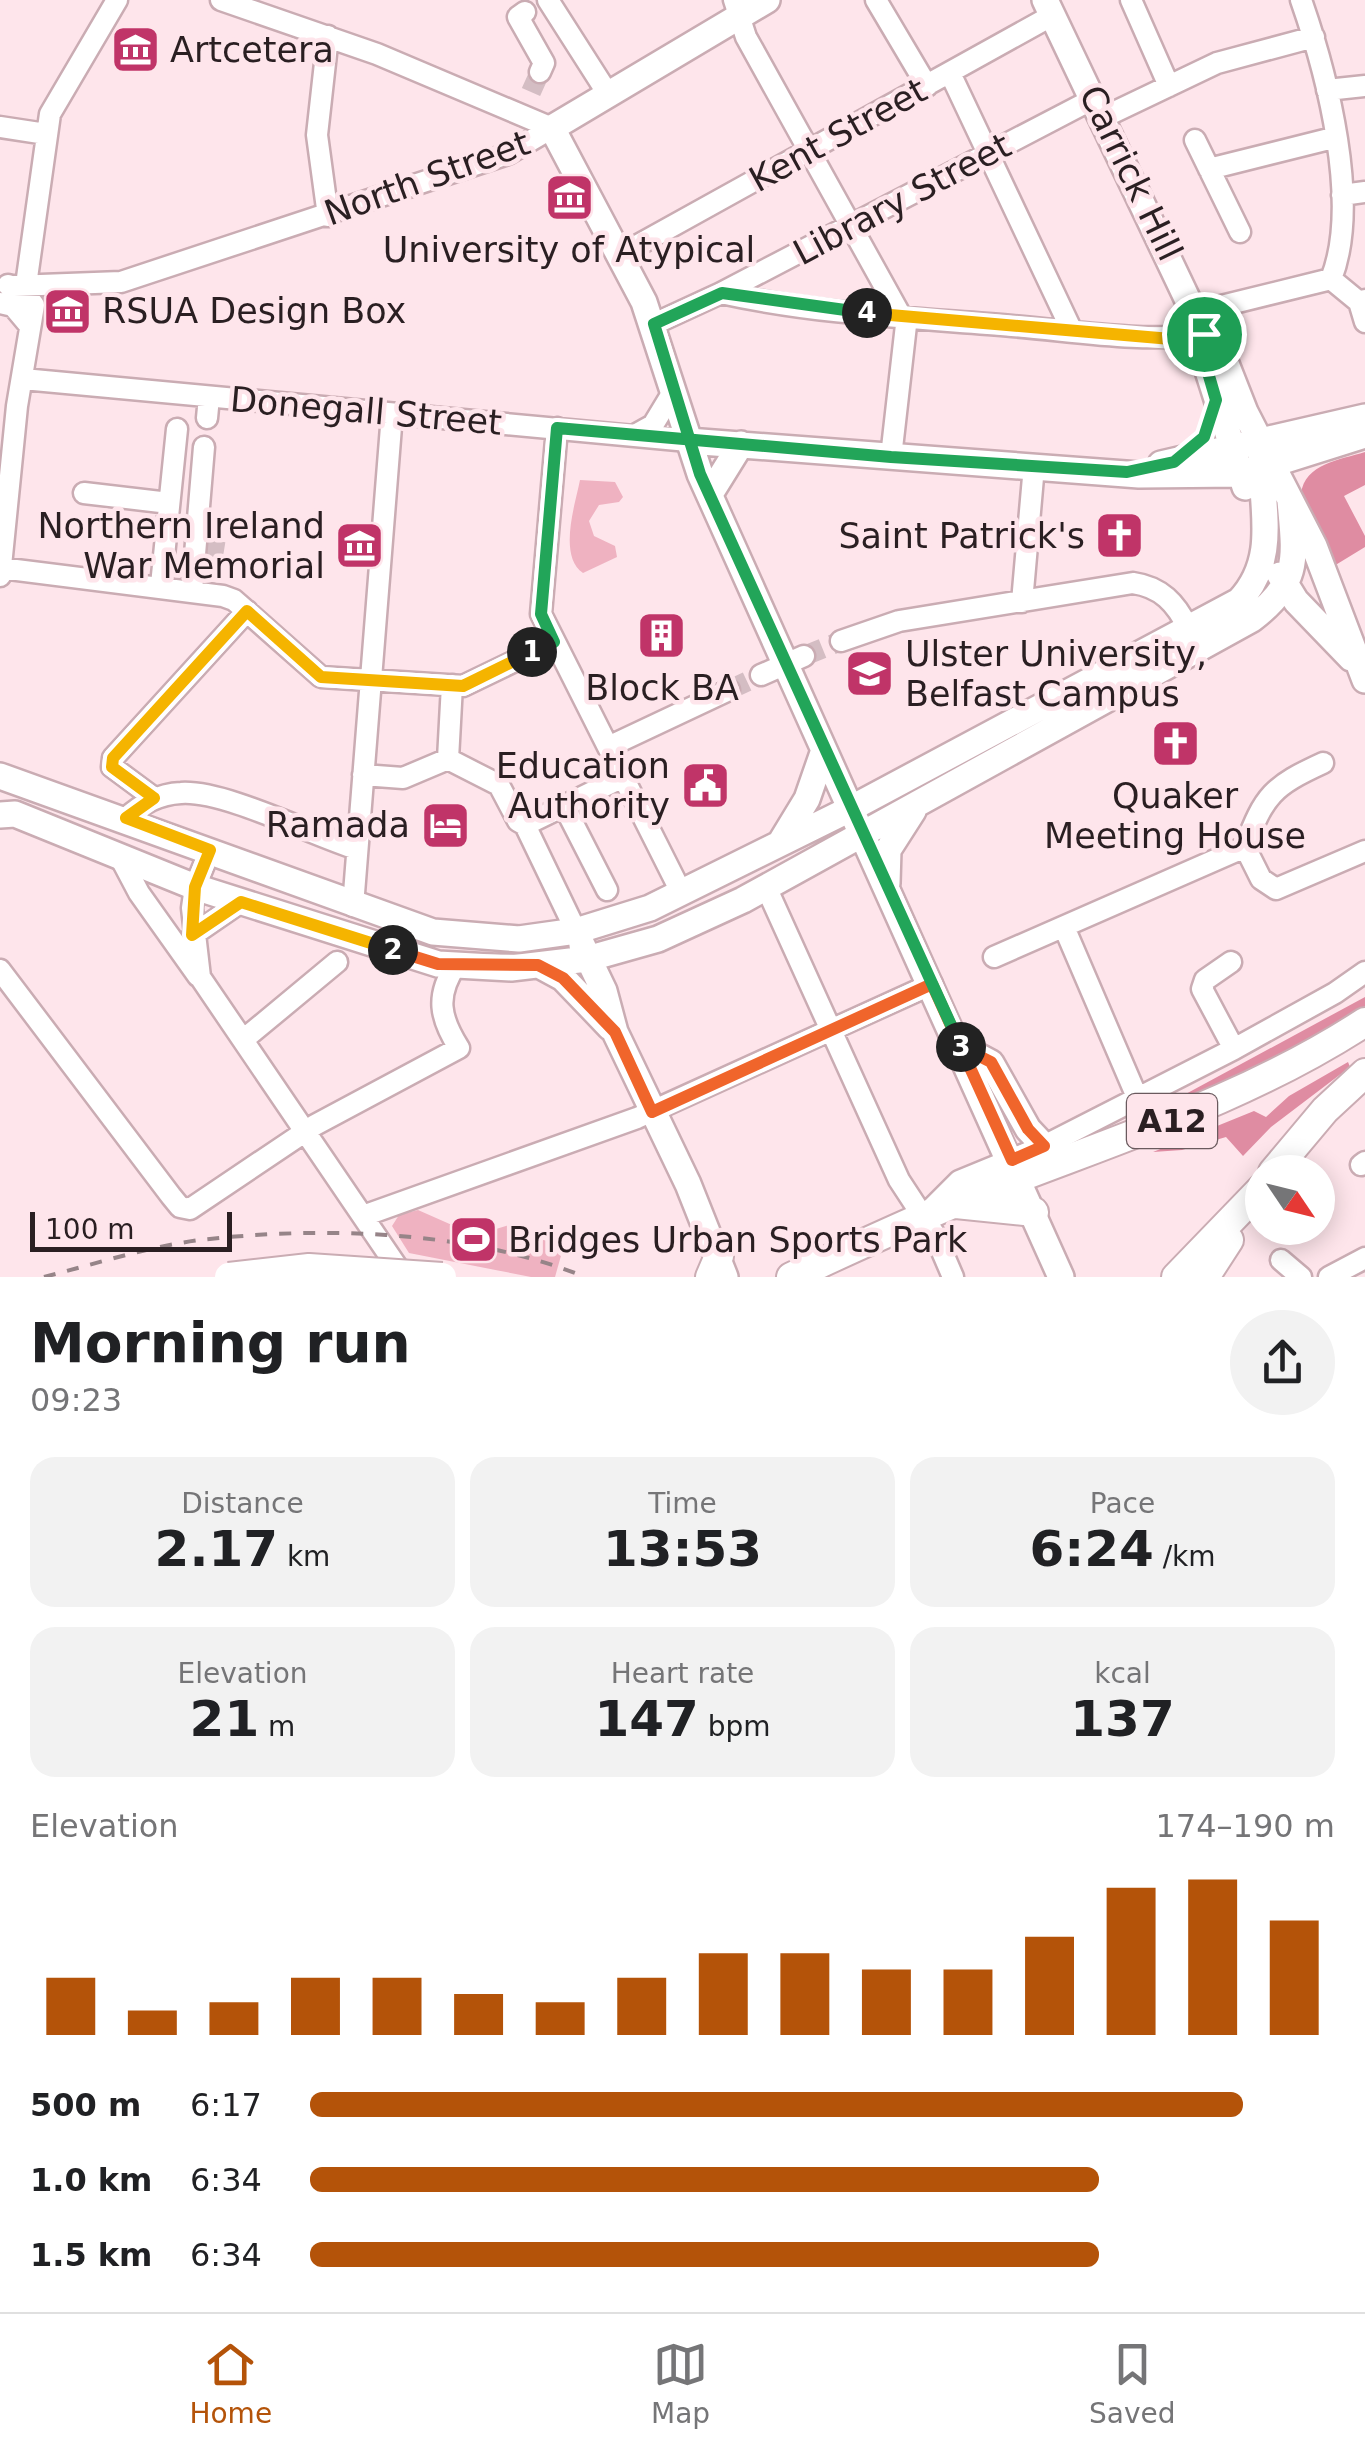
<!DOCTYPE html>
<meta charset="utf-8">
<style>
:root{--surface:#fff;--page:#f2f2f2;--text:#202124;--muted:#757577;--line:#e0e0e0;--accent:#b45309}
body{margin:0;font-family:"DejaVu Sans",sans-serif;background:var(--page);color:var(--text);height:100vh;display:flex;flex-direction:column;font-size:38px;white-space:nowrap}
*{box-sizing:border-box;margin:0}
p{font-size:32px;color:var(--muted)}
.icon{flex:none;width:55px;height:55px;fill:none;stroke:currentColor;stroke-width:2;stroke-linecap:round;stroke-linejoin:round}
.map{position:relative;height:1277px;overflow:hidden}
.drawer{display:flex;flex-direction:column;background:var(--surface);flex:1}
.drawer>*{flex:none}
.needle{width:65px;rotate:125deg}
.controls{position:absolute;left:1245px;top:1155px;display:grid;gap:20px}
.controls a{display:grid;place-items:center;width:90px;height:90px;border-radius:50%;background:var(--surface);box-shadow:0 5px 25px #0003;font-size:50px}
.scale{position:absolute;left:30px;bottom:25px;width:202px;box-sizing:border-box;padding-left:10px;border:5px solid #2a1f22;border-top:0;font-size:28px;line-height:35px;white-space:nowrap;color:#2a1f22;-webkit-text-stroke:8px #fee5eb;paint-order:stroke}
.pin{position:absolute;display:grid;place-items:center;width:85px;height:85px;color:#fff;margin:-42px;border:5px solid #fff;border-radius:50%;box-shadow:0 2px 10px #0007}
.km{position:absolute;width:50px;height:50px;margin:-25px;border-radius:50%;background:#222;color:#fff;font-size:28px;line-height:50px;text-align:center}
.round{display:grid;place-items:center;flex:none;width:105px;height:105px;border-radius:52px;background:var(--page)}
.headline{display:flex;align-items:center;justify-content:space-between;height:170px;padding:0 30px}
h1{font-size:55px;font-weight:800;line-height:75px}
.stats{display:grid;grid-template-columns:repeat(3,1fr);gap:15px;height:170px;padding:10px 30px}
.stats div{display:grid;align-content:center;border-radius:25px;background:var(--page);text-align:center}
.stats b{font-size:50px;font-weight:800}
.stats small{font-size:28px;font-weight:400}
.stats p{font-size:28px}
.chart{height:280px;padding:20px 30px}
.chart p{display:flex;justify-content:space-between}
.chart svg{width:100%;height:180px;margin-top:10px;stroke:var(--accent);stroke-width:6}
ul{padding:0 30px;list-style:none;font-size:32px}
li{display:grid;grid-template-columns:160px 120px 1fr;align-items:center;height:75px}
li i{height:25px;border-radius:12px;background:var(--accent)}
.tabs{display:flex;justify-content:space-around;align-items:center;height:140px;border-top:2px solid var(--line);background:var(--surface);font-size:28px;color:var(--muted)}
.tabs a{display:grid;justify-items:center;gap:5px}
.tabs .current{color:var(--accent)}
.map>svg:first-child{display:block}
.green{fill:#efb2c1}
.forest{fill:#df8ca2}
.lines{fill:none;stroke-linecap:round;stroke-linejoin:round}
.minor-tunnel{stroke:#d4bdc3;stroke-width:20;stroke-dasharray:20 10;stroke-linecap:butt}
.minor-casing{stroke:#caacb3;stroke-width:25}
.major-casing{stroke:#caacb3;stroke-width:30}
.highway-casing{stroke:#caacb3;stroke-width:32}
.minor{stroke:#fff;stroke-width:20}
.major{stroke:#fff;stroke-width:25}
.highway{stroke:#fff;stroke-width:28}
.rail{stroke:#968488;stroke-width:4;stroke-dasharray:12 12;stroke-linecap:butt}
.highway-bridge-casing{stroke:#caacb3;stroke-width:32;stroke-linecap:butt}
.highway-bridge{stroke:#fff;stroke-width:28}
.split-1-casing{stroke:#fff;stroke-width:20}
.split-2-casing{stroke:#fff;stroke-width:20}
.split-3-casing{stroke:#fff;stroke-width:20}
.split-4-casing{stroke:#fff;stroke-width:20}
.split-5-casing{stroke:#fff;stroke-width:20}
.split-1{stroke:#22a559;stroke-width:12}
.split-2{stroke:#f5b400;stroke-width:12}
.split-3{stroke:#f0652b;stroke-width:12}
.split-4{stroke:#22a559;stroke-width:12}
.split-5{stroke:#f5b400;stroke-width:12}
.labels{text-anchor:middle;stroke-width:9;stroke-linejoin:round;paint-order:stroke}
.shield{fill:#fee5eb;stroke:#6a5a5e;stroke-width:2.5}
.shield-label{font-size:32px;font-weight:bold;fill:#2a1f22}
.poi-label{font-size:35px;fill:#2a1f22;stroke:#fee5eb;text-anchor:start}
.street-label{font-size:35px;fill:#2a1f22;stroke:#fee5eb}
</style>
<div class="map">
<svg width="1365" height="1277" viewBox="0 0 1365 1277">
<rect width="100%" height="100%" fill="#fee5eb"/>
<path class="green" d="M 580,480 L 615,482 L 623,497 L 619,502 L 599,505 L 589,521 L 594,536 L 615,546 L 617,557 L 583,573 C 558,556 575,505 580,480 Z
M 418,1210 L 461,1229 L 464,1222 L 496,1229 L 519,1222 L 527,1236 L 564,1245 L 555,1277 L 531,1277 L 409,1253 L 392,1226 L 399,1215 Z"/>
<path class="forest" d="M 1365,452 L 1365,485 L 1344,496 L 1365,536 L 1365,547 L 1329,569 L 1301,494 C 1305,463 1340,460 1365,452 Z
M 1365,997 L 1365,1006 L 1252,1071 L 1134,1122 Z
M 1348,1062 L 1350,1067 L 1271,1127 L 1243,1156 L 1226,1137 L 1182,1150 L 1153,1152 L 1254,1111 L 1266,1117 L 1289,1096 Z"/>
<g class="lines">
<path class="minor-tunnel" d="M 531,92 L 540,72
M 204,549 L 229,553
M 804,656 L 841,641
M 729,690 L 761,675"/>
<defs>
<path id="minor" d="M 548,0 L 608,94
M 734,0 L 746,37 L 906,325 L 891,457
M 876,0 L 927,86
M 1131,0 L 1169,86
M 1301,0 C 1327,74 1361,204 1331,279 L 1359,302 L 1365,300
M 525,12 L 518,17 L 544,63 L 540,72
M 950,73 L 1072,331
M 1327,90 L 1365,86
M 1104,117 L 1217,63 L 1314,37
M 0,127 L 46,134
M 1195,140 L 1240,232
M 1209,169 L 1333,138
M 1342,195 L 1365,192
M 328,216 L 317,135 L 328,36
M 622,254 L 1053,15
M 26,285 L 50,114 L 117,0
M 14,286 L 121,282 L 508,154 L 552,128 L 377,54 L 221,0
M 721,293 C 816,314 916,318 1012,326 C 1075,331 1141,343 1204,334
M 1359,302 L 1365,322
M 0,303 L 13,306 L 29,325
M 1197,312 L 1331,279
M 654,324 L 721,293 L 1095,98
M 23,379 L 688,441
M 207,418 L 209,397
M 557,428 L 541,614 L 681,892
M 635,435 L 653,425 L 673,392
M 84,493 L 169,503
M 0,568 L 223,596 L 234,600 L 321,677 L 463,686 L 554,642
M 0,576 L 17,406 L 34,305 L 24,292 L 8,285
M 161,585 L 177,429
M 192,590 L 204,447
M 1022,602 L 1034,466
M 841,641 L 899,621 L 1133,583 C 1161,587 1176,603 1188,628
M 761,675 L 804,656
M 608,747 L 729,690
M 448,759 L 452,685
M 363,775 L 403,778 L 448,759 L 499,785 L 518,821 L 525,825 L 576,931
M 154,798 L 112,767 L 113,758 L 247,611
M 564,806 L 607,890
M 126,818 C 142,804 158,794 181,793 C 224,790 312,835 357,849
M 525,825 L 623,777
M 1245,847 L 1261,879 L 1276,889 L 1365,851
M 210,850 L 195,887 L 192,908 L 200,977 L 404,1277
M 120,857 L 139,893 L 198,976
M 766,887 L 899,1180 L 935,1235 L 953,1277
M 353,906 L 392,414
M 1064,927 L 1137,1097
M 193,935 L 241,902
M 994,957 L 1245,847 C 1264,795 1273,786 1323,763
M 1231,962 L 1205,980 L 1202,989 L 1234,1049
M 0,970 L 171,1196 L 180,1207 L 190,1209 L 315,1125 L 459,1048 C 440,1018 435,996 456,965
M 243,1040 L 337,962
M 1361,1165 L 1365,1162
M 931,1209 L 959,1181 L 1044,1146 L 1234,1049 L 1335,993 L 1365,972
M 363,1216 L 637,1118 L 932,984
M 1281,1260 L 1301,1277
M 1329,1277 L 1365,1258"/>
<path id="major" d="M 767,0 L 552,128 L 644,302 L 700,474 L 1061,1277
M 1045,0 L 1204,334 L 1221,351 L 1245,412 L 1314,546 L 1365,680
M 1204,334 L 1202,352 L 1245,487
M 688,441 L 1139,475 L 1241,474 L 1365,435
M 1161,464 L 1365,417
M 710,494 L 741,444
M 1280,575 L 1296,601 L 1351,658
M 0,776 L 433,932 L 519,939 L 576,931 L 650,908 L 850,809 L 1239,601 C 1283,555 1257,497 1262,442
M 0,815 L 15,814 L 195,887 L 438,964 L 511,968 L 587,959 L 658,939 L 743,900 L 1252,619 C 1301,582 1295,557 1290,501
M 782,840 L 807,799 L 824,750
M 887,883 L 888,850 L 913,811
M 582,945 L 604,991 L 615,1032 L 688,1184 L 725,1277
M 539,965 L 563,978 L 610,1027
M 957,1045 L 991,1063 L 1028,1129 L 1044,1146"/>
<path id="highway" d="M 1273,1172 L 1325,1110 L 1365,1073
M 956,1204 L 1034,1212
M 710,1277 L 719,1256
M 791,1277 C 856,1247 921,1216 987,1190 C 1117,1139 1247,1099 1365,1022
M 1176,1277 L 1262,1188
M 1205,1277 L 1229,1240"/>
</defs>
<use href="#minor" class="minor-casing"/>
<use href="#major" class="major-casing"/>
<use href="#highway" class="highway-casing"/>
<use href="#minor" class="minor"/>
<use href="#major" class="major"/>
<use href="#highway" class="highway"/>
<path class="rail" d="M 44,1277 C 95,1264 147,1247 200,1240 C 321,1226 471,1230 585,1277"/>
<defs>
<path id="highway-bridge" d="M 229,1277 L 309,1268 L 442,1277"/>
</defs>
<use href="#highway-bridge" class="highway-bridge-casing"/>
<use href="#highway-bridge" class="highway-bridge"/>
</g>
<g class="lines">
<defs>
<path id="split-1" d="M 532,652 L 554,642 L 541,614 L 557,428 L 891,457 L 1127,472 L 1174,462 L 1204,437 L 1216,400 L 1202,352 L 1204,334"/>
<path id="split-2" d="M 393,950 L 241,902 L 192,935 L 195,887 L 210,850 L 126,818 L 154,798 L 112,767 L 113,758 L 247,611 L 321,677 L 463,686 L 532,652"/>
<path id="split-3" d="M 393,950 L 438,964 L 538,965 L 563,978 L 615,1032 L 652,1112 L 932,984 L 1012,1160 L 1044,1146 L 1028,1129 L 991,1062 L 961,1047"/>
<path id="split-4" d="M 867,313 L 722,293 L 654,324 L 700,474 L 961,1047"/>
<path id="split-5" d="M 867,313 L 1171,339 L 1204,334"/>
</defs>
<use href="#split-1" class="split-1-casing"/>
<use href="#split-2" class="split-2-casing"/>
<use href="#split-3" class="split-3-casing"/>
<use href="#split-4" class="split-4-casing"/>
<use href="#split-5" class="split-5-casing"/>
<use href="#split-1" class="split-1"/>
<use href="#split-2" class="split-2"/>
<use href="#split-3" class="split-3"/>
<use href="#split-4" class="split-4"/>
<use href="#split-5" class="split-5"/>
</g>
<defs>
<symbol id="museum-square" viewBox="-11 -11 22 22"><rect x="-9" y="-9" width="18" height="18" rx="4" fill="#c03468" stroke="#fee5eb"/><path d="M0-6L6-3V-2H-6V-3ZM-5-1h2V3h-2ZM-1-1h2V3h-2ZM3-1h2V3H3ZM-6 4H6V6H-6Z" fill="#fff"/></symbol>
<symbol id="church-square" viewBox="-11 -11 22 22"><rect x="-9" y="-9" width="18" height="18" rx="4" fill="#c03468" stroke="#fee5eb"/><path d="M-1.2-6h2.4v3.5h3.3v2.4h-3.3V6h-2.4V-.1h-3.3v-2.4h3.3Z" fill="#fff"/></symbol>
<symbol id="building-square" viewBox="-11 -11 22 22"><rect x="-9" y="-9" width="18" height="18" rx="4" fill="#c03468" stroke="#fee5eb"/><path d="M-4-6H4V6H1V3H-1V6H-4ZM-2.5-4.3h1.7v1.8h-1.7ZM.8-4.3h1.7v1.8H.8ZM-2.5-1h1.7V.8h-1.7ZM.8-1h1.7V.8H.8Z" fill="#fff"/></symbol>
<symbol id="university-square" viewBox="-11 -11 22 22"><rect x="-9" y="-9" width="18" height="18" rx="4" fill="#c03468" stroke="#fee5eb"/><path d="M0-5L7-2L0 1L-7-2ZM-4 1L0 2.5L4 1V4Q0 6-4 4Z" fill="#fff"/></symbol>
<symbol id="civic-square" viewBox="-11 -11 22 22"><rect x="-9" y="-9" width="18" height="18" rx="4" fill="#c03468" stroke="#fee5eb"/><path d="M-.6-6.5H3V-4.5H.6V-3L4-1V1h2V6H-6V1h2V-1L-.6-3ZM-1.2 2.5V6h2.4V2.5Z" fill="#fff"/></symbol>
<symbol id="hotel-square" viewBox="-11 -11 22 22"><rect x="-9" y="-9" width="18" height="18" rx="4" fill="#c03468" stroke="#fee5eb"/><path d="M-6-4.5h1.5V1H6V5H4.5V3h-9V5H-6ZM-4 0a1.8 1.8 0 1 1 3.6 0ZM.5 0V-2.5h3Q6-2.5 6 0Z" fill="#fff"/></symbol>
<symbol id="stadium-square" viewBox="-11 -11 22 22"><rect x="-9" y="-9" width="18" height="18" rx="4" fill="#c03468" stroke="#fee5eb"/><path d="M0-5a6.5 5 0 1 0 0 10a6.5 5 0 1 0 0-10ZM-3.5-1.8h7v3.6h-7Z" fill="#fff"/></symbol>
</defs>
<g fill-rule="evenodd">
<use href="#museum-square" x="108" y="22" width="55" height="55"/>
<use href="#museum-square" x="542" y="170" width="55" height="55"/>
<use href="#museum-square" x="40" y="284" width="55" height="55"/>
<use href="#church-square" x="1092" y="508" width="55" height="55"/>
<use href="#museum-square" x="332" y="518" width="55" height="55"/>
<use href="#building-square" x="634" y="608" width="55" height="55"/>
<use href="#university-square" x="842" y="646" width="55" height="55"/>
<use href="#church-square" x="1148" y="716" width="55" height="55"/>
<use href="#civic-square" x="678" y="758" width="55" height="55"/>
<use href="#hotel-square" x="418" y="798" width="55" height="55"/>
<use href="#stadium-square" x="446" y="1212" width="55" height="55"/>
</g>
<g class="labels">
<rect class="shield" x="1127" y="1094" width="90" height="54" rx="8"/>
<g class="shield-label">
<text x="1172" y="1132">A12</text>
</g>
<g class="poi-label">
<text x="170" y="62">Artcetera</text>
<text x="569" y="262" text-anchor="middle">University of Atypical</text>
<text x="102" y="323">RSUA Design Box</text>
<text x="325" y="538" text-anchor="end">Northern Ireland<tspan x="325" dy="40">War Memorial</tspan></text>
<text x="1085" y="548" text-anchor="end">Saint Patrick's</text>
<text x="905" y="666">Ulster University,<tspan x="905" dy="40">Belfast Campus</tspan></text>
<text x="662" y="700" text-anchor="middle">Block BA</text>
<text x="670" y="778" text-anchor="end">Education<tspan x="670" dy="40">Authority</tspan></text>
<text x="1175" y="808" text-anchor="middle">Quaker<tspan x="1175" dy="40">Meeting House</tspan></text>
<text x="410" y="837" text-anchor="end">Ramada</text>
<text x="508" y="1252">Bridges Urban Sports Park</text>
</g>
<g class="street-label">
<text transform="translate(838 135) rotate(-29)" y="12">Kent Street</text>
<text transform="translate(1131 173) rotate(64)" y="12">Carrick Hill</text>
<text transform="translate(427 178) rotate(-20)" y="12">North Street</text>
<text transform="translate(902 199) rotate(-28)" y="12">Library Street</text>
<text transform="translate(366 411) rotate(5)" y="12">Donegall Street</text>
</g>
</g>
</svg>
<div class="controls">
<a><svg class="needle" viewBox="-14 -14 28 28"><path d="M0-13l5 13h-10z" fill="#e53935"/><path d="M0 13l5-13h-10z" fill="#757577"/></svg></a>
</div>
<div class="scale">100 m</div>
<div class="pin" style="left:1204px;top:334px;background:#1e9e55"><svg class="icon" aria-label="arrive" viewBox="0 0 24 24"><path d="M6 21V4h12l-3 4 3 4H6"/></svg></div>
<b class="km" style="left:532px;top:652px">1</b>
<b class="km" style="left:393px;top:950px">2</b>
<b class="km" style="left:961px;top:1047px">3</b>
<b class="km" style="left:867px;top:313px">4</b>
</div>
<section class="drawer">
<div class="headline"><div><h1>Morning run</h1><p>09:23</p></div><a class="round"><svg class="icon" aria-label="share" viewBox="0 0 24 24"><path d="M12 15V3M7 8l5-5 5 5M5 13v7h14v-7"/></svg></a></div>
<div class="stats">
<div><p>Distance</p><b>2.17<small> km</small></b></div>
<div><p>Time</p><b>13:53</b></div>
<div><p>Pace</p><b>6:24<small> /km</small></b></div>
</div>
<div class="stats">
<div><p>Elevation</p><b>21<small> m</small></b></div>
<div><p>Heart rate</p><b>147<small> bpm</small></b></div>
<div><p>kcal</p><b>137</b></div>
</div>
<div class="chart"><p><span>Elevation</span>174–190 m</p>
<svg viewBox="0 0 160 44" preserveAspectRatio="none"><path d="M5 44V30M15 44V38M25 44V36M35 44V30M45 44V30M55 44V34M65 44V36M75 44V30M85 44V24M95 44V24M105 44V28M115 44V28M125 44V20M135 44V8M145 44V6M155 44V16"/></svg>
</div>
<ul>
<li><b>500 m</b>6:17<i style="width:91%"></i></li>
<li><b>1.0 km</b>6:34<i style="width:77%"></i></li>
<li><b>1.5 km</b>6:34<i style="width:77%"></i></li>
</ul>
</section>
<nav class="tabs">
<a class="current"><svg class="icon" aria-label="home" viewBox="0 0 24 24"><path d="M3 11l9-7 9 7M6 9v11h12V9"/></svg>Home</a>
<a><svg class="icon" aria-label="map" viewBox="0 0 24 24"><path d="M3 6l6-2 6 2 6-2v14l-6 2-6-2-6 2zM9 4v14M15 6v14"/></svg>Map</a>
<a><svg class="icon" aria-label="saved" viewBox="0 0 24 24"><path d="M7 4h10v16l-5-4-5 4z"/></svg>Saved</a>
</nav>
